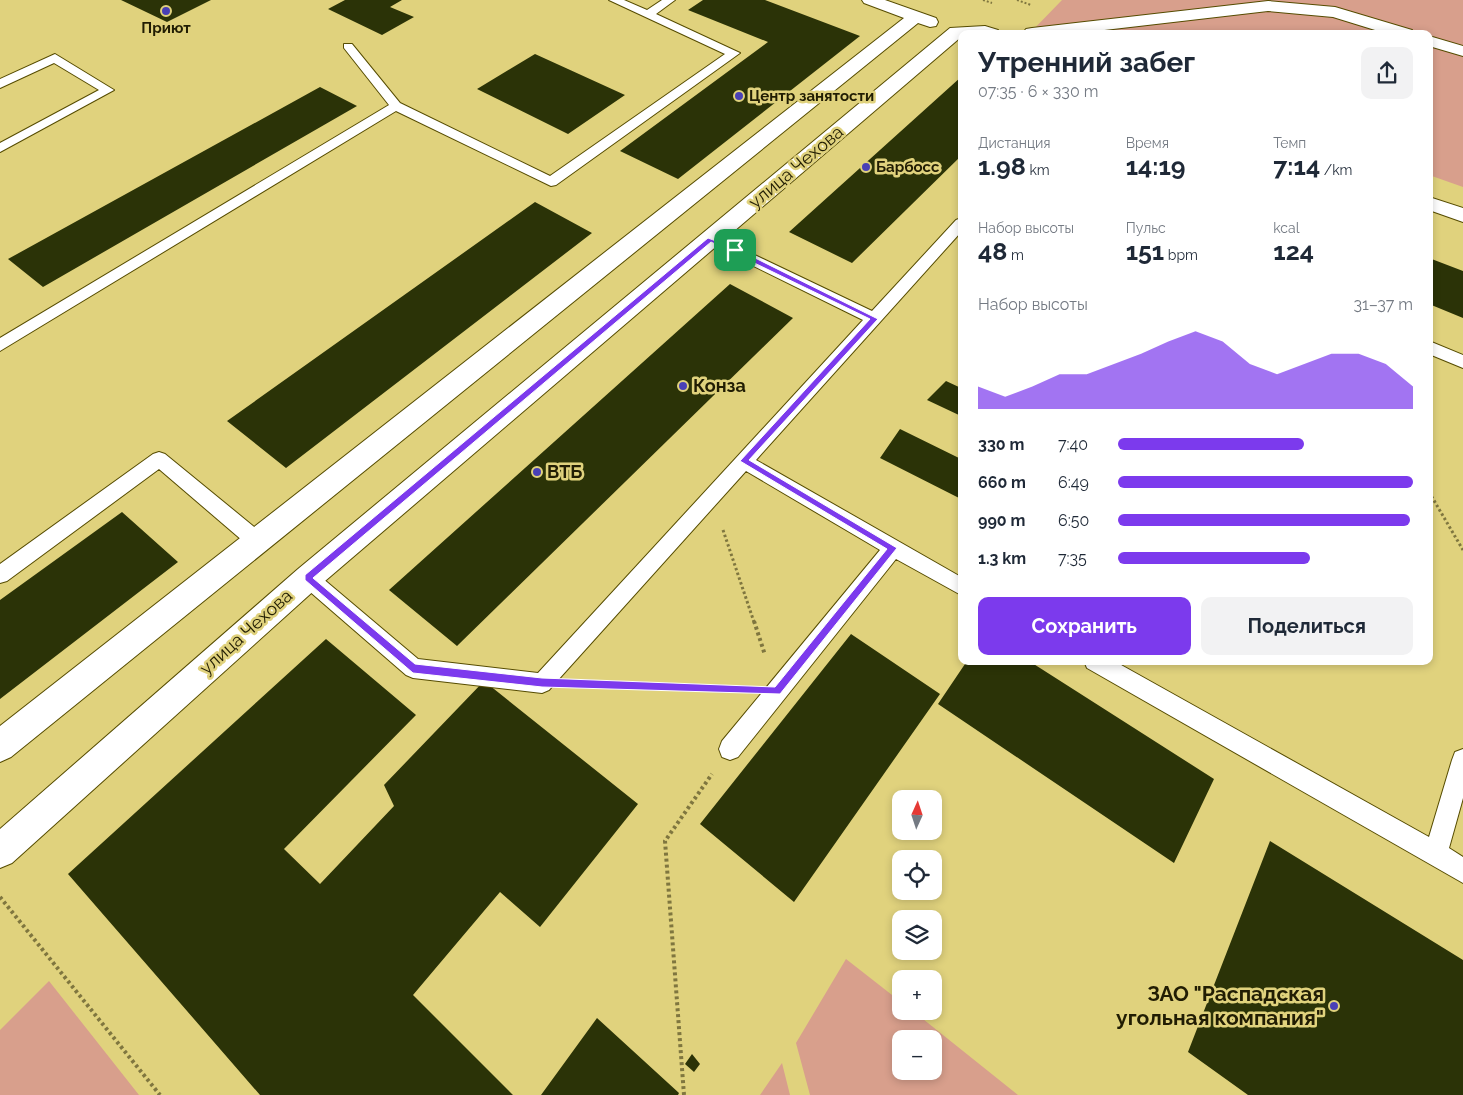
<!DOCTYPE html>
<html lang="ru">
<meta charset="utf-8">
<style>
:root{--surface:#fff;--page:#f2f2f3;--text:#1f2937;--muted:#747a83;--accent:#7c3aed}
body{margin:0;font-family:Raleway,sans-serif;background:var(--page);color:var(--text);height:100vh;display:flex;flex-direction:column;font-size:19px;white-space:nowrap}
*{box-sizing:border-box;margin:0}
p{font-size:16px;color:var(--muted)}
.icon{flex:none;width:28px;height:28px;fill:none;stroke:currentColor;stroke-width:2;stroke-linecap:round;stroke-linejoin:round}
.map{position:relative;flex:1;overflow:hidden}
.sheet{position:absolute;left:958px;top:30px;width:475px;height:635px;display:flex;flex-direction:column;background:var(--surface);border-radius:10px;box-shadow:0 2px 8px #0003}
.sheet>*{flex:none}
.needle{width:32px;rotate:3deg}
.buttons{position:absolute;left:892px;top:790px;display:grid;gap:10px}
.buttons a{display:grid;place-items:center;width:50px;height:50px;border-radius:10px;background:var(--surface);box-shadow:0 2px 8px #0003;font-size:25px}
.pin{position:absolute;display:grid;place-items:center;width:42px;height:42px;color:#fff;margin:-21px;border-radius:10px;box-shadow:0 2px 8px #0006}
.round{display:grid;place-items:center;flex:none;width:52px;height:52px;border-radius:10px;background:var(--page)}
.headline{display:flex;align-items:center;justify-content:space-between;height:85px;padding:0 20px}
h1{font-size:28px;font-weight:700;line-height:38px}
.figures{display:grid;grid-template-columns:repeat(3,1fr);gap:8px;height:85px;padding:5px 20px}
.figures div{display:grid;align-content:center}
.figures b{font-size:25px;font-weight:700}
.figures small{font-size:14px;font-weight:400}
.figures p{font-size:14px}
.chart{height:140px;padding:10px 20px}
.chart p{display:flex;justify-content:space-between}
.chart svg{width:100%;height:90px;margin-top:5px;fill:var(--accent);opacity:.7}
.primary-button{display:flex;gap:10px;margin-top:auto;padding:10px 20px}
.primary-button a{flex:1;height:58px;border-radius:10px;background:var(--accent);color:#fff;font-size:20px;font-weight:700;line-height:58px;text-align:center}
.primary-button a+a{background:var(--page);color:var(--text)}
ul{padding:0 20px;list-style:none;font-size:16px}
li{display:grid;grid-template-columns:80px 60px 1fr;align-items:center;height:38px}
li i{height:12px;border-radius:6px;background:var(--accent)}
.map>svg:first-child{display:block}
.green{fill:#d89f8c;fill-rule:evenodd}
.building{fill:#2b3307}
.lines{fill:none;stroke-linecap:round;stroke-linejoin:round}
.lane-casing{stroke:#564c00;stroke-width:2}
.street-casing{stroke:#564c00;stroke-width:2}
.secondary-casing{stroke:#564c00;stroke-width:2}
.path-far2{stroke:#7f763f;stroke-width:2;stroke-dasharray:2 2;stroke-linecap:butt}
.path-far1{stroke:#7f763f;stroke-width:3;stroke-dasharray:2.5 2.5;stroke-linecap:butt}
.path{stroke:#7f763f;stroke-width:4;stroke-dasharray:3 3;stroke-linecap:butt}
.lane{fill:#fff;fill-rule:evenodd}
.street{fill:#fff;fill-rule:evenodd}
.secondary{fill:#fff;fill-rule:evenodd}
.route{fill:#7c3aed;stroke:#fff;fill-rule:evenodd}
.poi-dot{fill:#4940b6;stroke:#e0d27d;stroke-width:2}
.labels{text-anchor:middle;stroke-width:5;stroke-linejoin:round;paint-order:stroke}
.far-poi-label{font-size:15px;font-weight:bold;fill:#211d03;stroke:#e0d27d;text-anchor:start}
.street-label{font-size:18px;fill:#211d03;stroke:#e0d27d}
.poi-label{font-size:18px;font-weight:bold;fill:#211d03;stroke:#e0d27d;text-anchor:start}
.near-poi-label{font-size:21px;font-weight:bold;fill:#211d03;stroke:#e0d27d;text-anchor:end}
</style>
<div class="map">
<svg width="1463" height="1095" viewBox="0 0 1463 1095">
<rect width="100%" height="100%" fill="#e0d27d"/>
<path class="green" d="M 1062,0 L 1463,0 L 1463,187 L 1429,175 L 1429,34 L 1029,34 Z
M 846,959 L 901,1002 L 901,1011 L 913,1011 L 1018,1095 L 810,1095 L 796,1043 ZM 901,1039 L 934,1039 L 934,1071 L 901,1071 Z
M 49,981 L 139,1095 L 0,1095 L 0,1030 Z
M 782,1063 L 790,1095 L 760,1095 Z"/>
<path class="building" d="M 121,0 L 211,0 L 167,22 Z
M 345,0 L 402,0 L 390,7 L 414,17 L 382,35 L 328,9 Z
M 703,0 L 765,0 L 860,36 L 678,179 L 620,151 L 768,42 L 688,10 Z
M 535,54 L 625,95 L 568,134 L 477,89 Z
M 961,77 L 961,156 L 852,263 L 789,232 Z
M 320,87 L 357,106 L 43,287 L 8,259 Z
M 535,202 L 592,233 L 286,468 L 227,421 Z
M 1429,258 L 1463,271 L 1463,318 L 1429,304 Z
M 730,284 L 793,318 L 457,646 L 389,590 Z
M 946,381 L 961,388 L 961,416 L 927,400 Z
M 900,429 L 961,459 L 961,499 L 880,458 Z
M 122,512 L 178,562 L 0,699 L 0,600 Z
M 851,634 L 940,694 L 794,902 L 700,824 Z
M 326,639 L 416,715 L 284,849 L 320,884 L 394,806 L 384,785 L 484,681 L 638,804 L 540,927 L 500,892 L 413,995 L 513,1095 L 260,1095 L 68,874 Z
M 967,661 L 1029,661 L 1214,779 L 1174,863 L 938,704 Z
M 1270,841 L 1463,960 L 1463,1095 L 1248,1095 L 1188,1052 Z
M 597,1018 L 679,1093 L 678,1095 L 541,1095 Z
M 692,1054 L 700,1064 L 694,1072 L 685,1064 Z"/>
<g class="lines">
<defs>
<path id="lane" d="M 609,0 L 624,0 L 647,10 L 662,0 L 675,0 L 656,14 L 740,53 L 556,185 L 551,186 L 396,111 L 0,351 L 0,338 L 389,105 L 344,48 L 344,44 L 352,44 L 400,103 L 550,176 L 725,54 Z
M 55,54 L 114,90 L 0,152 L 0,143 L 99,90 L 54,63 L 0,88 L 0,79 Z
M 961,218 L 961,232 L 756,460 L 961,577 L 961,595 L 896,559 L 738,757 L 730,760 L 722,757 L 719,749 L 722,741 L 880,550 L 746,471 L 549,690 L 542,693 L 413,678 L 406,675 L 301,584 L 298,578 L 301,572 L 308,570 L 315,572 L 418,659 L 538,673 L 863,320 L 705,242 L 703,239 L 705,236 L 715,236 L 872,311 L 956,220 Z
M 1429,341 L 1463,355 L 1463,368 L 1429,354 Z
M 159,452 L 165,454 L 264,535 L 266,541 L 264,547 L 257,549 L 250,547 L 159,469 L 7,581 L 0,583 L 0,564 L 153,454 Z
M 1084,661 L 1114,661 L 1429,837 L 1452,760 L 1455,752 L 1463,749 L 1463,798 L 1449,848 L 1463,857 L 1463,883 L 1087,668 Z"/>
<path id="street" d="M 1268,1 L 1335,7 L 1412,30 L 1414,34 L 1388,34 L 1333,17 L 1268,11 L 1070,34 L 1023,33 L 1026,29 L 1032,28 Z
M 1429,36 L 1463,46 L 1463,56 L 1429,46 Z"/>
<path id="secondary" d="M 862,0 L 885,0 L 936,18 L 938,22 L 936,26 L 930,27 L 918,23 L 11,757 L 0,762 L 0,726 L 904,18 L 864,3 Z
M 985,26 L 998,30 L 1000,34 L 961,34 L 961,37 L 318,587 L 12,863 L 0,868 L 0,829 L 298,569 L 950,28 Z
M 1429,197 L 1463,208 L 1463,222 L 1429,210 Z"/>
</defs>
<use href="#lane" class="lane-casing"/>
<use href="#street" class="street-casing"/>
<use href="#secondary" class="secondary-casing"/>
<path class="path-far2" d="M 983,0 L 992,3
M 1017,0 L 1031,5"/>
<path class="path-far1" d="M 1429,492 L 1463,550
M 723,530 L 754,622"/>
<path class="path" d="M 754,621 L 765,655
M 583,684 L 737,690
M 0,897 L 160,1095
M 684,1095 L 665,841 L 712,774"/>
<use href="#lane" class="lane"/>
<use href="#street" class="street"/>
<use href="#secondary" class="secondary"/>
</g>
<path class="route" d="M 708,238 L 737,249 L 878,319 L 749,460 L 897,548 L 780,694 L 542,687 L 413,673 L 305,580 L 305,575 ZM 711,242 L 870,319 L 740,461 L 887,549 L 775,687 L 542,678 L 415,664 L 313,578 Z"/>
<g class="poi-dot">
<circle cx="166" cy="11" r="5"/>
<circle cx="739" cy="96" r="5"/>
<circle cx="866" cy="167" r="5"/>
<circle cx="683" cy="386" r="5"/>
<circle cx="537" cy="472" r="5"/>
<circle cx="1334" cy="1006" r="5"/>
</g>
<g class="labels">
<g class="far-poi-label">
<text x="166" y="33" text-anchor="middle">Приют</text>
<text x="749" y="101">Центр занятости</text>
<text x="876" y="172">Барбосс</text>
</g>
<g class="street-label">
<text transform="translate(796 167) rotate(-40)" y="6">улица Чехова</text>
<text transform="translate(246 632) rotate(-42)" y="6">улица Чехова</text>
</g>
<g class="poi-label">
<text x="693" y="392">Конза</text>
<text x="547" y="478">ВТБ</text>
</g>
<g class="near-poi-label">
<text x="1324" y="1001">ЗАО "Распадская<tspan x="1324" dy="24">угольная компания"</tspan></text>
</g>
</g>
</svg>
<div class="buttons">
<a><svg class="needle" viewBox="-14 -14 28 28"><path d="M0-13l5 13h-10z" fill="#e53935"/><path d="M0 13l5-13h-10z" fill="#747a83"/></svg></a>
<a><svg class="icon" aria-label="locate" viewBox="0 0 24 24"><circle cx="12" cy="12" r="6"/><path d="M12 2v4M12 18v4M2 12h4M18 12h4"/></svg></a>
<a><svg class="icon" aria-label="layers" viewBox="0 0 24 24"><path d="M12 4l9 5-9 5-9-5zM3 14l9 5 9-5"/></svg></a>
<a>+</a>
<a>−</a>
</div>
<div class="pin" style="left:735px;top:250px;background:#1e9e55"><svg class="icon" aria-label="arrive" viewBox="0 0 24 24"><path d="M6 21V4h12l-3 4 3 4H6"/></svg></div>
<section class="sheet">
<div class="headline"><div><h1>Утренний забег</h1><p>07:35 · 6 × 330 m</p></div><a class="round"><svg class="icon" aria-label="share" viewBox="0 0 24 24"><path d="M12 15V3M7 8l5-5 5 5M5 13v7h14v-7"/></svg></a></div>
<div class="figures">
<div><p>Дистанция</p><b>1.98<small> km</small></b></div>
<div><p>Время</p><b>14:19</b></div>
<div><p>Темп</p><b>7:14<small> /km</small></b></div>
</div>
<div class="figures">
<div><p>Набор высоты</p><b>48<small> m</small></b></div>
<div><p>Пульс</p><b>151<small> bpm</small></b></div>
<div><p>kcal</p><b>124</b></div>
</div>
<div class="chart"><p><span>Набор высоты</span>31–37 m</p>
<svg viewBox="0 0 160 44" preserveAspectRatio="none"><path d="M0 44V33L10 38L20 33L30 27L40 27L50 22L60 17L70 11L80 6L90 11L100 22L110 27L120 22L130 17L140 17L150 22L160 33V44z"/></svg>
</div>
<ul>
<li><b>330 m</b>7:40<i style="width:63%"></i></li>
<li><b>660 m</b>6:49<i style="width:100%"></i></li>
<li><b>990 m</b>6:50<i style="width:99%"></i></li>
<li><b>1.3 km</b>7:35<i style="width:65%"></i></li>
</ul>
<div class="primary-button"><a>Сохранить</a><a>Поделиться</a></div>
</section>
</div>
